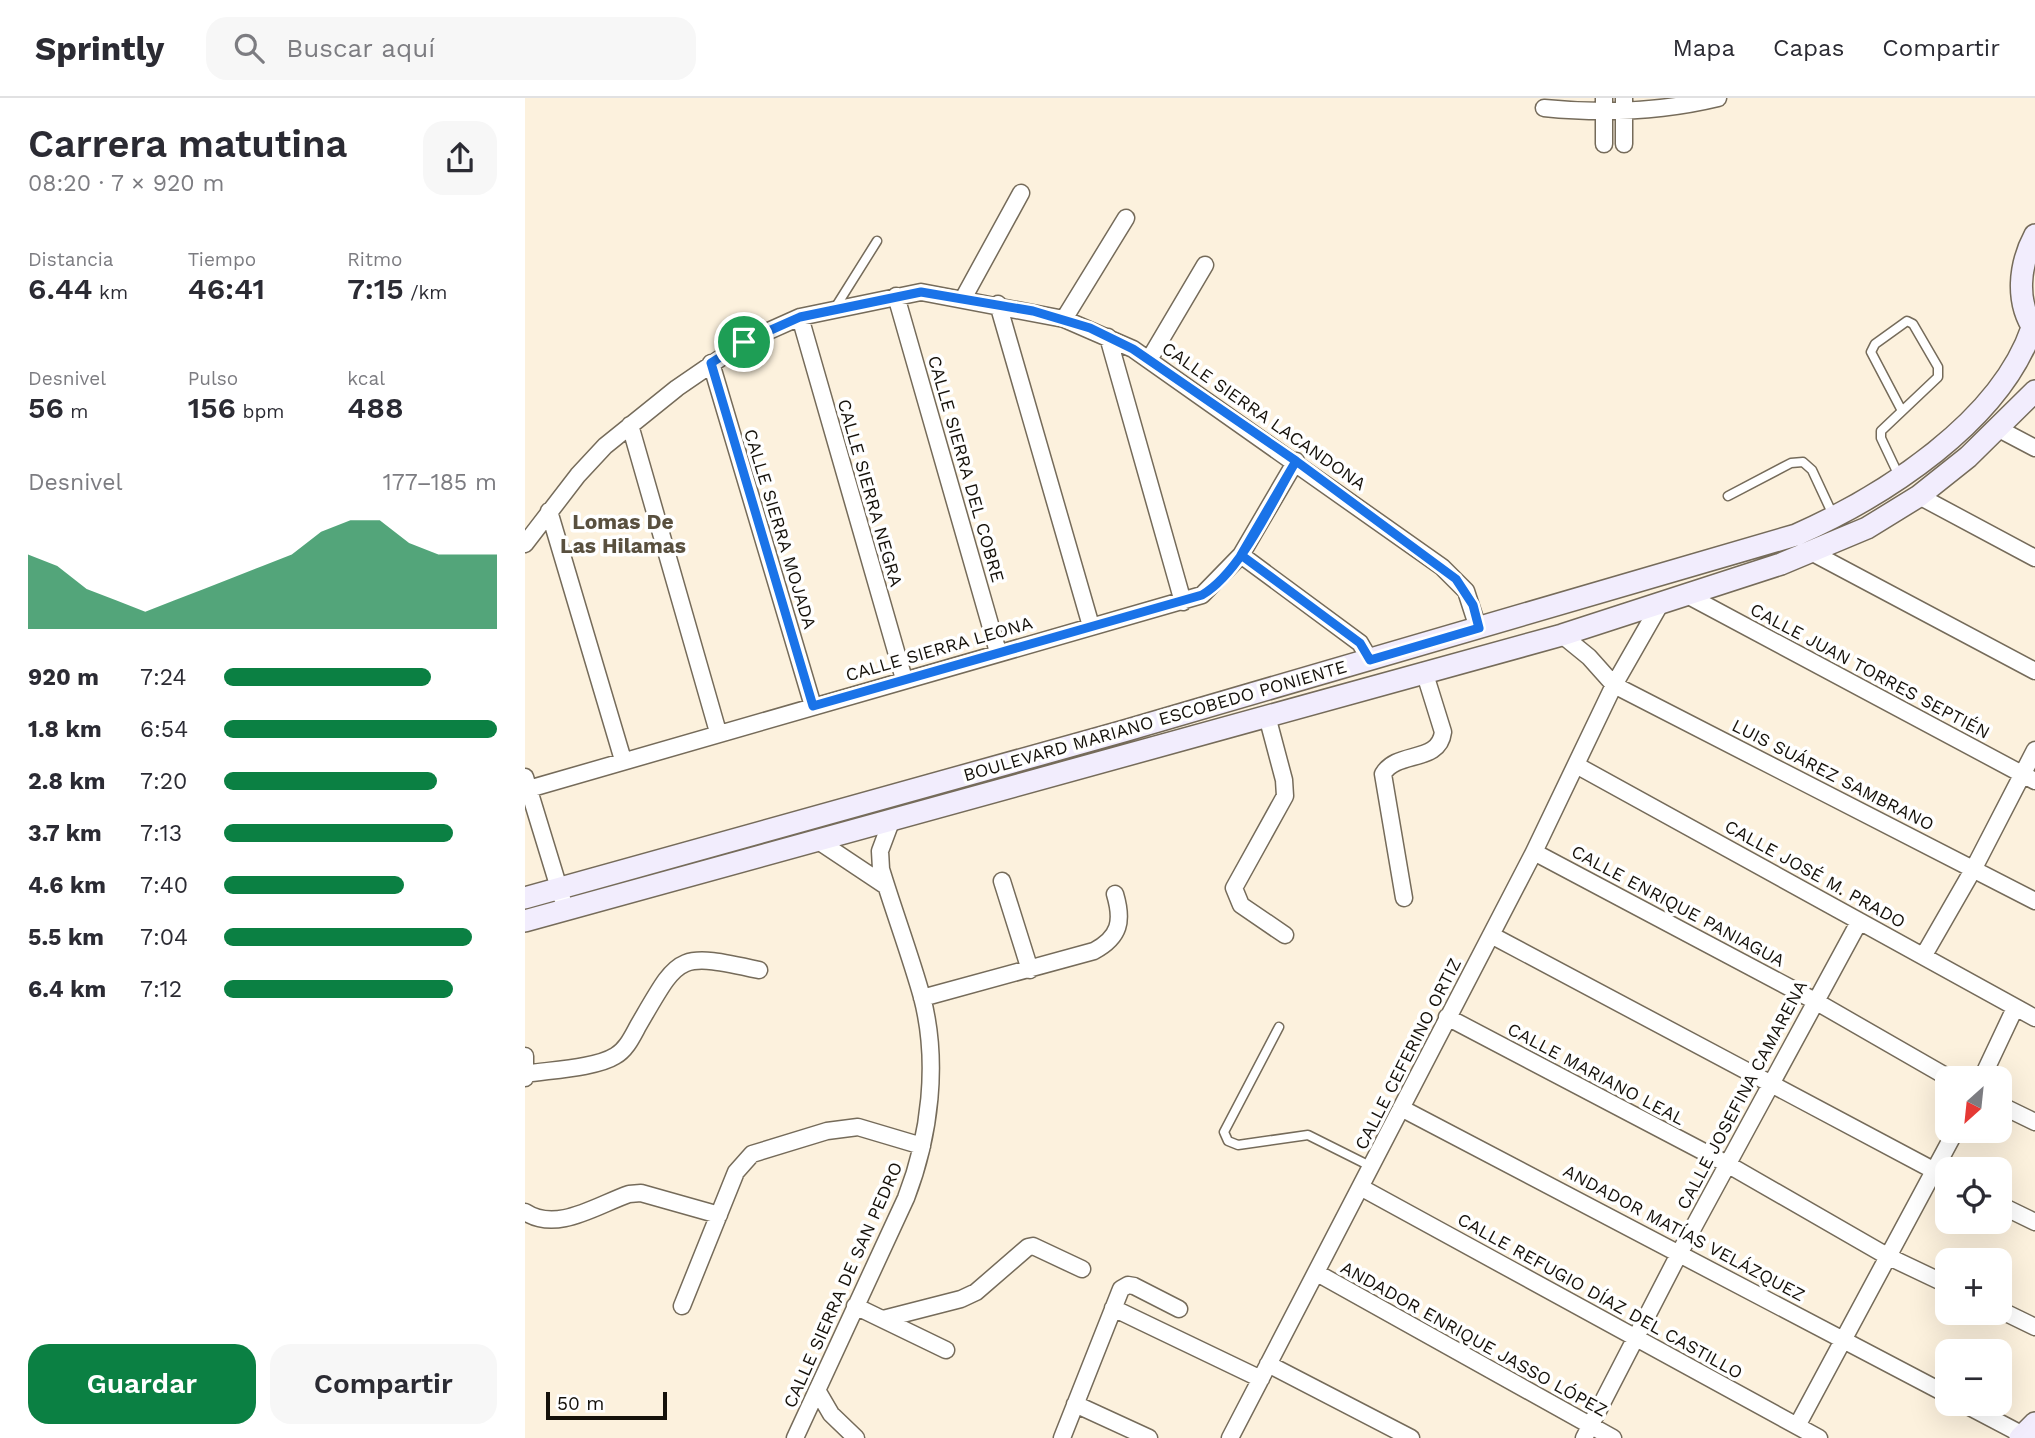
<!DOCTYPE html>
<html lang="es">
<meta charset="utf-8">
<style>
:root{--surface:#fff;--page:#f7f7f7;--text:#2b2b33;--muted:#7c7c81;--line:#e1e1e2;--accent:#0b8043}
body{margin:0;font-family:"Work Sans",sans-serif;background:var(--page);color:var(--text);height:100vh;display:flex;flex-direction:column;font-size:26px;white-space:nowrap}
*{box-sizing:border-box;margin:0}
p{font-size:23px;color:var(--muted)}
.icon{flex:none;width:38px;height:38px;fill:none;stroke:currentColor;stroke-width:2;stroke-linecap:round;stroke-linejoin:round}
.map{position:relative;flex:1;overflow:hidden}
.drawer{display:flex;flex-direction:column;background:var(--surface);width:525px}
.drawer>*{flex:none}
.needle{width:46px;rotate:207deg}
.fabs{position:absolute;left:1410px;top:968px;display:grid;gap:14px}
.fabs a{display:grid;place-items:center;width:77px;height:77px;border-radius:14px;background:var(--surface);box-shadow:0 7px 28px #0002;font-size:35px}
.scale{position:absolute;left:21px;bottom:18px;width:121px;box-sizing:border-box;padding-left:7px;border:4px solid #15110a;border-top:0;font-size:19px;line-height:24px;white-space:nowrap;color:#15110a;-webkit-text-stroke:5px #fff;paint-order:stroke}
.pin{position:absolute;display:grid;place-items:center;width:60px;height:60px;color:#fff;margin:-30px;border:4px solid #fff;border-radius:50%;box-shadow:0 2px 7px #0007}
.round{display:grid;place-items:center;flex:none;width:74px;height:74px;border-radius:21px;background:var(--page)}
.head{display:flex;align-items:center;justify-content:space-between;height:119px;padding:0 28px}
h1{font-size:38px;font-weight:600;line-height:52px}
.stats{display:grid;grid-template-columns:repeat(3,1fr);gap:10px;height:119px;padding:7px 28px}
.stats div{display:grid;align-content:center}
.stats b{font-size:30px;font-weight:600}
.stats small{font-size:19px;font-weight:400}
.stats p{font-size:19px}
.chart{height:196px;padding:14px 28px}
.chart p{display:flex;justify-content:space-between}
.chart svg{width:100%;height:126px;margin-top:7px;fill:var(--accent);opacity:.7}
.primary-button{display:flex;gap:14px;margin-top:auto;padding:14px 28px}
.primary-button a{flex:1;height:80px;border-radius:21px;background:var(--accent);color:#fff;font-size:28px;font-weight:600;line-height:80px;text-align:center}
.primary-button a+a{background:var(--page);color:var(--text)}
ul{padding:0 28px;list-style:none;font-size:23px}
li{display:grid;grid-template-columns:112px 84px 1fr;align-items:center;height:52px}
li i{height:18px;border-radius:9px;background:var(--accent)}
header{display:flex;align-items:center;gap:42px;box-sizing:border-box;height:98px;padding:0 35px;background:var(--surface);border-bottom:2px solid var(--line)}
header strong{font-size:33px}
nav{display:flex;gap:38px;margin-inline-start:auto;font-size:24px}
.search{width:490px;height:63px;background:var(--page);display:flex;align-items:center;gap:18px;box-sizing:border-box;padding:0 24px;border-radius:21px;color:var(--muted);font-size:26px}
main{display:flex;flex:1;min-height:0}
.map>svg:first-child{display:block}
.lines{fill:none;stroke-linecap:round;stroke-linejoin:round}
.lane-casing{stroke:#756b5a;stroke-width:11}
.street-casing{stroke:#756b5a;stroke-width:19}
.secondary-casing{stroke:#756b5a;stroke-width:24}
.lane{stroke:#fff;stroke-width:8}
.street{stroke:#fff;stroke-width:16}
.secondary{stroke:#f2edfd;stroke-width:21}
.route-casing{stroke:#fff;stroke-width:14}
.route{stroke:#1a73e8;stroke-width:9}
.labels{text-anchor:middle;stroke-width:7;stroke-linejoin:round;paint-order:stroke}
.street-label{font-size:18px;fill:#15110a;stroke:#fff}
.quarter-label{font-size:21px;font-weight:bold;fill:#59503f;stroke:#fff}
</style>
<header>
<strong>Sprintly</strong>
<div class="search"><svg class="icon" aria-label="search" viewBox="0 0 24 24"><circle cx="10" cy="10" r="6"/><path d="M15 15l6 6"/></svg>Buscar aquí</div>
<nav><a>Mapa</a><a>Capas</a><a>Compartir</a></nav>
</header>
<main>
<section class="drawer">
<div class="head"><div><h1>Carrera matutina</h1><p>08:20 · 7 × 920 m</p></div><a class="round"><svg class="icon" aria-label="share" viewBox="0 0 24 24"><path d="M12 15V3M7 8l5-5 5 5M5 13v7h14v-7"/></svg></a></div>
<div class="stats">
<div><p>Distancia</p><b>6.44<small> km</small></b></div>
<div><p>Tiempo</p><b>46:41</b></div>
<div><p>Ritmo</p><b>7:15<small> /km</small></b></div>
</div>
<div class="stats">
<div><p>Desnivel</p><b>56<small> m</small></b></div>
<div><p>Pulso</p><b>156<small> bpm</small></b></div>
<div><p>kcal</p><b>488</b></div>
</div>
<div class="chart"><p><span>Desnivel</span>177–185 m</p>
<svg viewBox="0 0 160 44" preserveAspectRatio="none"><path d="M0 44V18L10 22L20 30L30 34L40 38L50 34L60 30L70 26L80 22L90 18L100 10L110 6L120 6L130 14L140 18L150 18L160 18V44z"/></svg>
</div>
<ul>
<li><b>920 m</b>7:24<i style="width:76%"></i></li>
<li><b>1.8 km</b>6:54<i style="width:100%"></i></li>
<li><b>2.8 km</b>7:20<i style="width:78%"></i></li>
<li><b>3.7 km</b>7:13<i style="width:84%"></i></li>
<li><b>4.6 km</b>7:40<i style="width:66%"></i></li>
<li><b>5.5 km</b>7:04<i style="width:91%"></i></li>
<li><b>6.4 km</b>7:12<i style="width:84%"></i></li>
</ul>
<div class="primary-button"><a>Guardar</a><a>Compartir</a></div>
</section>
<div class="map">
<svg width="1510" height="1340" viewBox="0 0 1510 1340">
<rect width="100%" height="100%" fill="#fcf1dd"/>
<g class="lines">
<defs>
<path id="lane" d="M 310,210 L 352,143
M 1374,378 L 1356,340 L 1356,333 L 1413,279 L 1413,269 L 1388,226 L 1382,223 L 1350,246 L 1346,254 L 1377,313
M 1203,398 L 1266,365 L 1278,364 L 1287,372 L 1308,417
M 754,929 L 699,1034 L 703,1043 L 713,1047 L 783,1037 L 847,1069"/>
<path id="street" d="M 1019,10 C 1078,16 1135,14 1193,0
M 1079,46 L 1079,0
M 1099,46 L 1099,0
M 371,198 L 473,554
M 439,199 L 496,95
M 473,206 L 566,528
M 275,219 L 379,581
M 539,221 L 601,120
M 583,239 L 658,504
M 625,260 L 680,167
M 186,265 L 288,608
M 105,327 L 193,634
M 1472,330 L 1510,350
M 1394,398 L 1510,460
M 24,413 L 98,662
M 0,446 L 53,377 L 80,348 L 152,290 L 219,244 L 275,219 L 396,194 L 539,221 L 608,251 L 917,469 L 941,493 L 953,530
M 1288,455 L 1510,573
M 716,457 L 835,545 L 845,562
M 1162,497 L 1510,683
M 1037,537 L 1064,559 L 1089,587 L 1510,803
M 742,618 L 759,682 L 760,698 L 709,790 L 716,807 L 760,837
M 1051,667 L 1510,920
M 0,679 L 37,800
M 0,692 L 677,497 L 716,457 L 771,363
M 292,742 L 361,788
M 1009,754 L 1290,903 L 1424,980
M 477,783 L 505,872
M 879,800 L 858,676 C 872,652 914,666 918,634 L 899,573
M 966,837 L 1423,1080
M 1399,857 L 1449,770 L 1510,652
M 397,900 L 569,853 C 595,839 598,823 590,796
M 922,919 L 1202,1066 L 1362,1158 L 1423,1187
M 0,958 L 0,980
M 0,976 C 24,972 71,970 90,958 C 101,952 107,939 113,928 C 155,856 151,854 234,872
M 1457,980 L 1490,910
M 1475,1007 L 1510,1024
M 876,1010 L 1423,1297
M 837,1090 L 1294,1340
M 1475,1107 L 1510,1124
M 0,1114 C 32,1135 72,1107 104,1096 L 116,1095 L 194,1117
M 792,1175 L 1088,1340
M 157,1208 L 211,1074 L 227,1056 L 302,1033 L 333,1029 L 397,1048
M 330,1208 L 421,1252
M 588,1210 L 736,1281
M 1475,1212 L 1510,1229
M 358,1221 L 436,1201 L 451,1194 L 503,1149 L 508,1148 L 557,1171
M 743,1266 L 886,1340
M 292,1292 L 306,1316 L 331,1340
M 550,1306 L 624,1340
M 1439,1306 L 1498,1337
M 1272,1328 L 1431,1032
M 270,1340 L 381,1100 C 405,1038 414,964 397,899 C 385,856 369,814 356,771 L 355,753 L 367,721
M 537,1340 L 596,1191 L 603,1187 L 609,1188 L 654,1211
M 705,1340 L 1009,754 L 1089,587 L 1137,503
M 1059,1340 L 1155,1154 L 1334,824"/>
<path id="secondary" d="M 1510,137 C 1494,167 1490,204 1510,233
M 0,800 L 599,633 L 1271,437 C 1359,398 1475,324 1507,230
M 0,823 L 1037,537 L 1256,466 L 1342,430 L 1394,398 L 1443,359 L 1510,293
M 1495,1340 L 1510,1325"/>
</defs>
<use href="#lane" class="lane-casing"/>
<use href="#street" class="street-casing"/>
<use href="#secondary" class="secondary-casing"/>
<use href="#lane" class="lane"/>
<use href="#street" class="street"/>
<use href="#secondary" class="secondary"/>
</g>
<g class="lines">
<defs>
<path id="route" d="M 219,244 L 275,219 L 396,194 L 508,213 L 565,230 L 608,251 L 771,363 L 716,457 L 835,545 L 845,562 L 954,530 L 948,507 L 931,481 L 771,363 C 747,403 717,473 677,497 L 288,608 L 186,265 L 219,244"/>
</defs>
<use href="#route" class="route-casing"/>
<use href="#route" class="route"/>
</g>
<g class="labels">
<g class="street-label">
<text transform="translate(739 318) rotate(35)" y="6">CALLE SIERRA LACANDONA</text>
<text transform="translate(441 371) rotate(74)" y="6">CALLE SIERRA DEL COBRE</text>
<text transform="translate(345 395) rotate(74)" y="6">CALLE SIERRA NEGRA</text>
<text transform="translate(255 431) rotate(73)" y="6">CALLE SIERRA MOJADA</text>
<text transform="translate(414 551) rotate(-16)" y="6">CALLE SIERRA LEONA</text>
<text transform="translate(1345 573) rotate(28)" y="6">CALLE JUAN TORRES SEPTIÉN</text>
<text transform="translate(630 623) rotate(-16)" y="6">BOULEVARD MARIANO ESCOBEDO PONIENTE</text>
<text transform="translate(1308 677) rotate(27)" y="6">LUIS SUÁREZ SAMBRANO</text>
<text transform="translate(1290 776) rotate(29)" y="6">CALLE JOSÉ M. PRADO</text>
<text transform="translate(1153 808) rotate(28)" y="6">CALLE ENRIQUE PANIAGUA</text>
<text transform="translate(883 956) rotate(-63)" y="6">CALLE CEFERINO ORTIZ</text>
<text transform="translate(1071 976) rotate(28)" y="6">CALLE MARIANO LEAL</text>
<text transform="translate(1217 997) rotate(-62)" y="6">CALLE JOSEFINA CAMARENA</text>
<text transform="translate(1159 1135) rotate(28)" y="6">ANDADOR MATÍAS VELÁZQUEZ</text>
<text transform="translate(318 1187) rotate(-66)" y="6">CALLE SIERRA DE SAN PEDRO</text>
<text transform="translate(1075 1198) rotate(29)" y="6">CALLE REFUGIO DÍAZ DEL CASTILLO</text>
<text transform="translate(949 1241) rotate(29)" y="6">ANDADOR ENRIQUE JASSO LÓPEZ</text>
</g>
<g class="quarter-label">
<text x="98" y="431">Lomas De<tspan x="98" dy="24">Las Hilamas</tspan></text>
</g>
</g>
</svg>
<div class="fabs">
<a><svg class="needle" viewBox="-14 -14 28 28"><path d="M0-13l5 13h-10z" fill="#e53935"/><path d="M0 13l5-13h-10z" fill="#7c7c81"/></svg></a>
<a><svg class="icon" aria-label="locate" viewBox="0 0 24 24"><circle cx="12" cy="12" r="6"/><path d="M12 2v4M12 18v4M2 12h4M18 12h4"/></svg></a>
<a>+</a>
<a>−</a>
</div>
<div class="scale">50 m</div>
<div class="pin" style="left:219px;top:244px;background:#1e9e55"><svg class="icon" aria-label="arrive" viewBox="0 0 24 24"><path d="M6 21V4h12l-3 4 3 4H6"/></svg></div>
</div>
</main>
